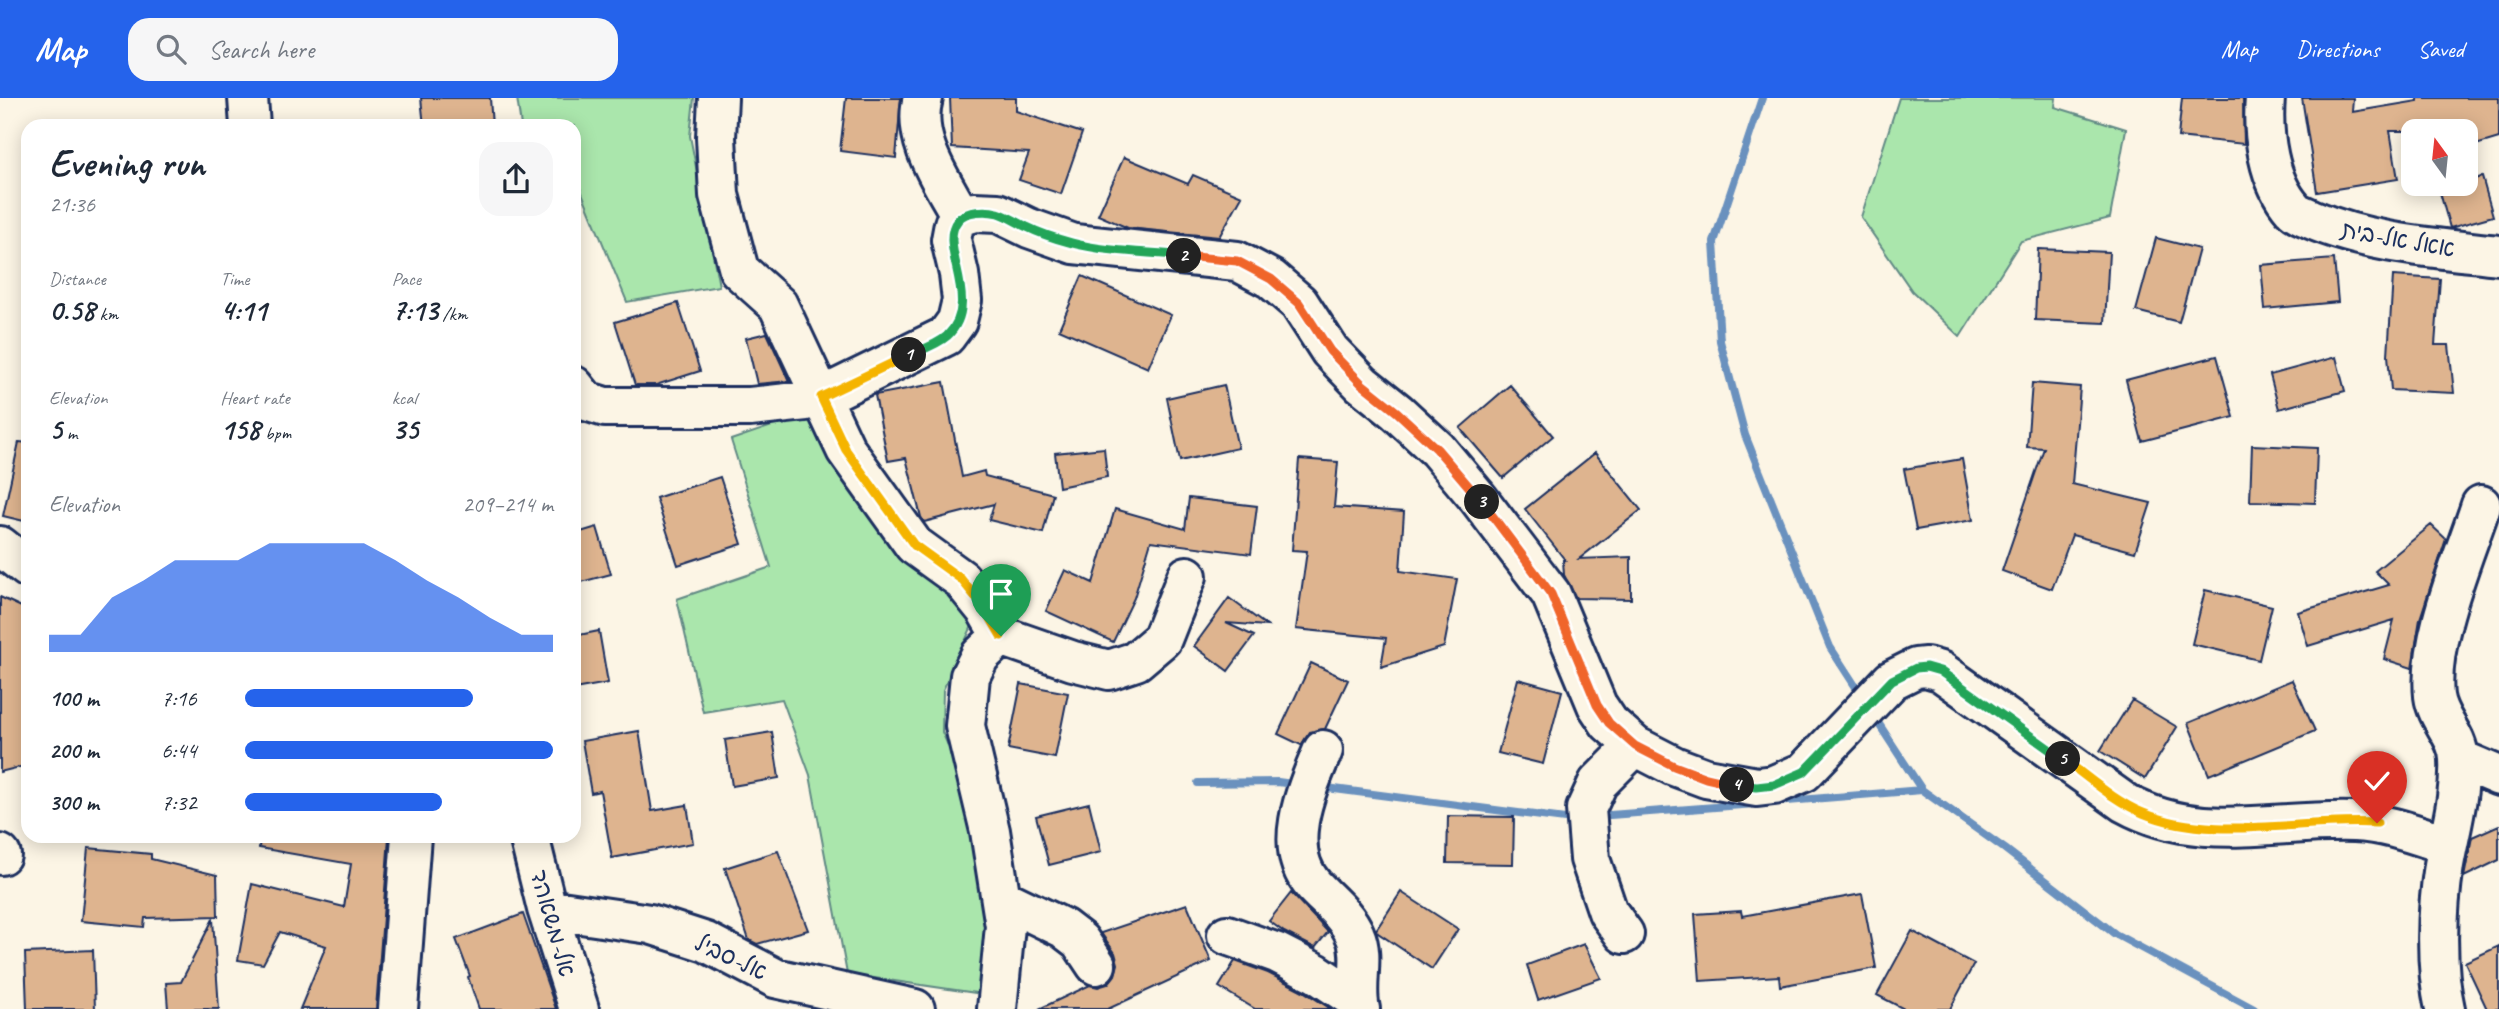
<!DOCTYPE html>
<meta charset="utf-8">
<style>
:root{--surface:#fff;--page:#f6f6f7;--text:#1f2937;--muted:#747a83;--accent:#2563eb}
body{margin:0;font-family:Caveat,"Playpen Sans Hebrew",sans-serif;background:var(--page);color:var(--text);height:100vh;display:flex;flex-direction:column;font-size:26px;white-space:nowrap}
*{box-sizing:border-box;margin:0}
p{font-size:23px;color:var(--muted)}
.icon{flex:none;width:38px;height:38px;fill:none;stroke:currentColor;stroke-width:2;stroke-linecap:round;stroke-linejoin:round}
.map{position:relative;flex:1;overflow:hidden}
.panel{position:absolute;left:21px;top:21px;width:560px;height:724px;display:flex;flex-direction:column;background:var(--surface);border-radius:21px;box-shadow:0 4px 18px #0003}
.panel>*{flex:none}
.needle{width:46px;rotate:345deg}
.tools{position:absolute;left:2401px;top:21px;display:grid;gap:14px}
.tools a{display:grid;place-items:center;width:77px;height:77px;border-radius:14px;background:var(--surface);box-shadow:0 4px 18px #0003;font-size:35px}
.pin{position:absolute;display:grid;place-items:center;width:60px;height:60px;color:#fff;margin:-72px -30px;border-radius:50% 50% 50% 0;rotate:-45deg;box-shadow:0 0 7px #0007}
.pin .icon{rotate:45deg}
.km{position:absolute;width:35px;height:35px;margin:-18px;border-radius:50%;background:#222;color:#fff;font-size:19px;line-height:35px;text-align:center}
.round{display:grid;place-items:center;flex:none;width:74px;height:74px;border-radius:21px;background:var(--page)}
.headline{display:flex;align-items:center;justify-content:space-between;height:119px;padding:0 28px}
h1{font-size:38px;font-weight:600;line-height:52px}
.metrics{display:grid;grid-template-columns:repeat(3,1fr);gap:10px;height:119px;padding:7px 28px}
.metrics div{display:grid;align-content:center}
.metrics b{font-size:30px;font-weight:600}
.metrics small{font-size:19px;font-weight:400}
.metrics p{font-size:19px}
.chart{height:196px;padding:14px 28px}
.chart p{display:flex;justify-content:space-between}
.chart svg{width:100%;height:126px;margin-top:7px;fill:var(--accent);opacity:.7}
ul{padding:0 28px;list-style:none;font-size:23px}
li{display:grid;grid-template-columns:112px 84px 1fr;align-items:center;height:52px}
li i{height:18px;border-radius:9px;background:var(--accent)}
header{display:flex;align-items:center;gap:42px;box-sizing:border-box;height:98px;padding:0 35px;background:var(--accent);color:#fff}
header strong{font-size:33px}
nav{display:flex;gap:38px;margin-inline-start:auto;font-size:24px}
.search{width:490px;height:63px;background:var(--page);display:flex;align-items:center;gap:18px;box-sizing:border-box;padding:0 24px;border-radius:21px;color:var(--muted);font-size:26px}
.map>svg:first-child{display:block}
.green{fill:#aae6ac;stroke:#628a85;stroke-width:2}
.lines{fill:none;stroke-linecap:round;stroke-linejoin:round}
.stream{stroke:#6b91be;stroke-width:8}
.building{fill:#deb48f;stroke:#1b2f5e;stroke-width:2}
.minor-casing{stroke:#1b2f5e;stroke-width:44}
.minor{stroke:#fcf5e5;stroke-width:38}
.split-1-casing{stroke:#fff;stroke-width:14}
.split-2-casing{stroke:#fff;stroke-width:14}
.split-3-casing{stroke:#fff;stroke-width:14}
.split-4-casing{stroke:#fff;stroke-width:14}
.split-5-casing{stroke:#fff;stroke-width:14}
.split-6-casing{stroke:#fff;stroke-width:14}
.split-1{stroke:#f5b400;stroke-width:9}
.split-2{stroke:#22a559;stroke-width:9}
.split-3{stroke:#f0652b;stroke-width:9}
.split-4{stroke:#f0652b;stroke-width:9}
.split-5{stroke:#22a559;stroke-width:9}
.split-6{stroke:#f5b400;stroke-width:9}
.labels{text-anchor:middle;stroke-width:6;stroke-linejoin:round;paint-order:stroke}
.street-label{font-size:24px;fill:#1b2f5e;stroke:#fcf5e5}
</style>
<header>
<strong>Map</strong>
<div class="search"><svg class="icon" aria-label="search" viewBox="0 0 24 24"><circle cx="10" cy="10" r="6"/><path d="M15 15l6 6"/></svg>Search here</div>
<nav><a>Map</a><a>Directions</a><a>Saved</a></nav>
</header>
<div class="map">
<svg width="2499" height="911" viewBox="0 0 2499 911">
<rect width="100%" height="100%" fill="#fcf5e5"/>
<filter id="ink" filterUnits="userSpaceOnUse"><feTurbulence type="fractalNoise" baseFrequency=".0143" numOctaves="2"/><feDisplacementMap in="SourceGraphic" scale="14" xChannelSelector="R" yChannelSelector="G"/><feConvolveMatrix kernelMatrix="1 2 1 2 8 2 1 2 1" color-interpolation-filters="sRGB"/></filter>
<g filter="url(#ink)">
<path class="green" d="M 517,0 L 694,0 L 690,38 L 719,188 L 627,204 L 580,90 L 574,92 L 574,28 L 521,28 Z
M 1899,0 L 2056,0 L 2055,9 L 2126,31 L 2110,120 L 2021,143 L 1960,239 L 1912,193 L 1861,119 Z
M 810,315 L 955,486 L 972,528 L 943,592 L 942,634 L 968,692 L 998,780 L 983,896 L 847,876 L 810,677 L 782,601 L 703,614 L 677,501 L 771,469 L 731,342 Z"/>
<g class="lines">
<path class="stream" d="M 1762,0 L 1714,144 L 1720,243 L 1745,337 L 1830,549 L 1863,600
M 1873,617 L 1922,692 L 2005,751 L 2115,836 L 2254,911
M 1198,685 L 1278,684 L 1299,687
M 1319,689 L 1565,721 L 1577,720
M 1775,704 L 1922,692
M 1597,718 L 1755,706"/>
</g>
<path class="building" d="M 421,0 L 490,0 L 492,28 L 424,28 Z
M 846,0 L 901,0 L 896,60 L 840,53 Z
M 950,0 L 1016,0 L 1016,13 L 1082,35 L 1061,96 L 1019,82 L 1029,55 L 952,50 Z
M 2182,0 L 2243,0 L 2244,46 L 2178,39 Z
M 2302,0 L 2353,0 L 2352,14 L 2418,3 L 2418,0 L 2499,0 L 2499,40 L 2466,50 L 2466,33 L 2390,33 L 2398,81 L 2317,94 Z
M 1124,59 L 1188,86 L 1193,77 L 1242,98 L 1219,139 L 1128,130 L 1098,117 Z
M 2482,79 L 2493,118 L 2450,130 L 2439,91 L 2466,86 L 2466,83 Z
M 2156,140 L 2199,151 L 2179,224 L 2136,213 Z
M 2038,151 L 2109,154 L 2105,225 L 2035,222 Z
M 2334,161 L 2338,204 L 2265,211 L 2261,167 Z
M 1082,178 L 1171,217 L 1148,270 L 1059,231 Z
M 2393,178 L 2440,181 L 2435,247 L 2449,247 L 2454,295 L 2391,292 L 2388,257 Z
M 678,205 L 700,273 L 656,287 L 635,287 L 615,224 Z
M 767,235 L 789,283 L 757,286 L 746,240 Z
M 2217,258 L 2234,319 L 2142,343 L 2126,282 Z
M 2336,259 L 2345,293 L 2279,311 L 2270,277 Z
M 944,284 L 962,379 L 984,373 L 985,378 L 1053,396 L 1043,435 L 989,422 L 994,406 L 924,424 L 921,419 L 906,360 L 888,363 L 875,297 Z
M 2032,285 L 2080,289 L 2072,386 L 2151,405 L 2135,454 L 2072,437 L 2052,491 L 2002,473 L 2044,350 L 2027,349 Z
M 1224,287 L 1238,350 L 1180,363 L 1167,300 Z
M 1510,287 L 1553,338 L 1503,380 L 1460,330 Z
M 19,344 L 28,345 L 28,424 L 3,418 Z
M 2252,347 L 2317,350 L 2315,405 L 2250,403 Z
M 1104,350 L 1107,379 L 1059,389 L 1055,355 Z
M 1595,355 L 1641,412 L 1579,461 L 1631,459 L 1631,501 L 1576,500 L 1564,477 L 1563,462 L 1565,462 L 1525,411 Z
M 1299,361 L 1338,364 L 1334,409 L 1404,414 L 1400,473 L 1457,481 L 1444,549 L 1381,569 L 1386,540 L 1296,531 L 1307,453 L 1292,452 Z
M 1962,361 L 1973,422 L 1916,432 L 1904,371 Z
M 720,379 L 742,446 L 678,467 L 656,400 Z
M 1189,400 L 1257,408 L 1251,456 L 1151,443 L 1134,500 L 1113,544 L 1046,513 L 1065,472 L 1093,485 L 1115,411 L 1185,431 Z
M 2431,427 L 2446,441 L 2420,521 L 2412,570 L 2384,561 L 2394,522 L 2308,548 L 2298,514 L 2389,487 L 2375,473 Z
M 597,429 L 611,476 L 574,486 L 574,436 Z
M 2205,492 L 2272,508 L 2259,562 L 2192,546 Z
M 0,499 L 28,512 L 28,667 L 0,674 Z
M 1229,500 L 1267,528 L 1226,525 L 1254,538 L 1228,573 L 1194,548 Z
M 599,533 L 608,585 L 574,591 L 574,538 Z
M 1311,565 L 1348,582 L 1325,631 L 1310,634 L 1301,647 L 1278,636 Z
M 1518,581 L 1562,593 L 1543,666 L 1498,655 Z
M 2292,582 L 2315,633 L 2209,677 L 2188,625 Z
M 1021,586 L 1068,595 L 1055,660 L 1008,651 Z
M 2132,602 L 2177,629 L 2145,681 L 2100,653 Z
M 639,633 L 652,713 L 687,707 L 693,745 L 612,760 L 600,693 L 591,695 L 582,643 Z
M 772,634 L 779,680 L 732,688 L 725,642 Z
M 1089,705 L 1101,754 L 1049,767 L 1036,718 Z
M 1448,718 L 1514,719 L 1513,766 L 1447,765 Z
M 2499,727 L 2499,762 L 2464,779 L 2472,739 Z
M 260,738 L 389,739 L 376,911 L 300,911 L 326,848 L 280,834 L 263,866 L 238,862 L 252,786 L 344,809 L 351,766 L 259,750 Z
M 88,750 L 151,756 L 151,761 L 217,777 L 218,818 L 145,820 L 144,829 L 81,823 Z
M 778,753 L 808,832 L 757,846 L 749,842 L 725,770 Z
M 1401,794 L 1458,831 L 1432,871 L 1378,835 L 1376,832 Z
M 1291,795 L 1328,834 L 1315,850 L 1284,834 L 1269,823 Z
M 1862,796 L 1876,870 L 1780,888 L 1779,878 L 1700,883 L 1695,816 L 1741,813 L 1742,818 Z
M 1187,806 L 1211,863 L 1108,911 L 1039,911 L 1090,887 L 1098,889 L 1108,886 L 1115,877 L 1118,866 L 1115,855 L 1101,835 Z
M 523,816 L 556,911 L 479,911 L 468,879 L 470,878 L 456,841 Z
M 213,821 L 219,911 L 168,911 L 166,885 L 181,884 Z
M 1912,833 L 1974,866 L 1950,911 L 1904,911 L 1877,897 Z
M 1584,846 L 1601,880 L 1538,902 L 1527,867 Z
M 2499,848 L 2499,911 L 2487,911 L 2465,864 Z
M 93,852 L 95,911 L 27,911 L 25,855 Z
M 1235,863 L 1268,875 L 1303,893 L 1331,911 L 1255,911 L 1219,889 Z"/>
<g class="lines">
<defs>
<path id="minor" d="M 248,0 L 250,28
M 718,0 L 716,39 L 719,97 L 739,172 L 778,207 L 846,352 L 914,447 L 961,481 L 986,512 L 1001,538 L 980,558 L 970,578 L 965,628 L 990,733 L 1005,828 L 997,911
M 923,0 C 911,41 942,83 961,118
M 2265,0 C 2262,36 2268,83 2293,111 C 2297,116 2306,118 2311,121 C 2369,146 2437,150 2499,157
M 574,288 L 586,303 L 605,309 L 750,309 L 806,303 L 821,299 L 946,238 L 957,223 L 962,202 L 959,176 L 951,142 L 954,126 L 961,118 L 974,114 L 998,115 L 1029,130 L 1074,146 L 1237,163 L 1271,181 L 1299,205 L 1330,253 L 1362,286 L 1397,314 L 1437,351 L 1478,400 L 1551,496 L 1597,607 L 1609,625 L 1635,648 L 1674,668 L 1706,680 L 1757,689 L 1774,687 L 1804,674 L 1892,582 L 1916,570 L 1926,569 L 1940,573 L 2125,705 C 2199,746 2275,721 2354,724 C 2387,725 2417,737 2448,747
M 0,448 L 28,470
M 1001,538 L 1073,563 L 1109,572 L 1136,563 L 1162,541 L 1187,478
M 1323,652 C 1306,692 1280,750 1314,788 C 1328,803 1347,817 1355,837 C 1365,859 1354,887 1360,911
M 2459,661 L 2499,678
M 529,738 L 547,811 L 579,911
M 0,756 L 1,757
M 1001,800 L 1063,830 L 1080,843 L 1096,867
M 547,811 L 650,826 L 706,844 L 775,880 L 915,911
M 1624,836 L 1608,814 L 1590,761 L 1586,711 L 1598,685 L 1625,658
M 1227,837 L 1277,855 L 1316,875 L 1358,903
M 398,911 L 411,738
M 2445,911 C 2435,867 2437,812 2444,767 C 2450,733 2461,697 2459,661 C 2458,637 2437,622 2434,598 C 2428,540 2463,462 2481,407"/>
</defs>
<use href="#minor" class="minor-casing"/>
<use href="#minor" class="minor"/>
</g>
</g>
<g class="lines" filter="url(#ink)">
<defs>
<path id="split-1" d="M 909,257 L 821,299 L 846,352 L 914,447 L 961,481 L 986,512 L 1001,538"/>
<path id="split-2" d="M 909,257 C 921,252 937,247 947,238 C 984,203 936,148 958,122 C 966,112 987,112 998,115 C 1008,118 1018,125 1027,129 C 1041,136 1057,141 1072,145 C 1107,154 1147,154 1184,158"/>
<path id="split-3" d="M 1184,158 L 1237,163 L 1271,181 L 1299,205 L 1330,253 L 1362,286 L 1397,314 L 1437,351 L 1482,404"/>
<path id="split-4" d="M 1482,404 L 1551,496 L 1597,607 L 1609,625 L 1635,648 L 1674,668 L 1706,680 L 1737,687"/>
<path id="split-5" d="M 1737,687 L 1757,689 L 1774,687 L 1804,674 L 1892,582 L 1916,570 L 1926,569 L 1940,573 L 2063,661"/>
<path id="split-6" d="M 2063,661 C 2088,679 2114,703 2143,715 C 2215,745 2301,720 2377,725"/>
</defs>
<use href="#split-1" class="split-1-casing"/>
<use href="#split-2" class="split-2-casing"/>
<use href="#split-3" class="split-3-casing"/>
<use href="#split-4" class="split-4-casing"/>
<use href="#split-5" class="split-5-casing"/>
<use href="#split-6" class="split-6-casing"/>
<use href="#split-1" class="split-1"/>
<use href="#split-2" class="split-2"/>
<use href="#split-3" class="split-3"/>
<use href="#split-4" class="split-4"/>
<use href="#split-5" class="split-5"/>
<use href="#split-6" class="split-6"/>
</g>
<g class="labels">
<g class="street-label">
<text transform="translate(2398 141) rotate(10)" y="8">אאל אל-בית</text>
<text transform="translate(553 825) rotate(74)" y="8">אל-משאהד</text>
<text transform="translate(731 859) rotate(25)" y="8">אל-סביל</text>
</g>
</g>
</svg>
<div class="tools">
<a><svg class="needle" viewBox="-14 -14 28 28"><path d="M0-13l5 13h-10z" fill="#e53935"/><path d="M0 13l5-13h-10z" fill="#747a83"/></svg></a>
</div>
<div class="pin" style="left:1001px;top:538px;background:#1e9e55"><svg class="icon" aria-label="arrive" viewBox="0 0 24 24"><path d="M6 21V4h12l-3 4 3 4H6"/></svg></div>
<div class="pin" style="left:2377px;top:725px;background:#d93025"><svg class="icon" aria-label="check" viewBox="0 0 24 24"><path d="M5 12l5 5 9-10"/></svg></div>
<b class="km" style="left:909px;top:257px">1</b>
<b class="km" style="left:1184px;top:158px">2</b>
<b class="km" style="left:1482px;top:404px">3</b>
<b class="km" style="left:1737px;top:687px">4</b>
<b class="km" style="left:2063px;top:661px">5</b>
<section class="panel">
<div class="headline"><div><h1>Evening run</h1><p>21:36</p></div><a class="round"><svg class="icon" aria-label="share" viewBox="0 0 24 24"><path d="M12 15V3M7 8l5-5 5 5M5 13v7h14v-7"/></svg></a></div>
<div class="metrics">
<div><p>Distance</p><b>0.58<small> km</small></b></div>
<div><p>Time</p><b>4:11</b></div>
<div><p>Pace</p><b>7:13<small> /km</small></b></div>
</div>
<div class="metrics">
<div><p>Elevation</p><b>5<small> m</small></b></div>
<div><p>Heart rate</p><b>158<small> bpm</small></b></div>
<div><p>kcal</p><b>35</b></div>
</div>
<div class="chart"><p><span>Elevation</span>209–214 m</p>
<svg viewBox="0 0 160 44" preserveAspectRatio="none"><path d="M0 44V38L10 38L20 25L30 19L40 12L50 12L60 12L70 6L80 6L90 6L100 6L110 12L120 19L130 25L140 32L150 38L160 38V44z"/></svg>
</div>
<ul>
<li><b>100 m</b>7:16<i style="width:74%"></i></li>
<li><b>200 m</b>6:44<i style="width:100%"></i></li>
<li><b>300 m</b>7:32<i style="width:64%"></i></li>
</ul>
</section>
</div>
